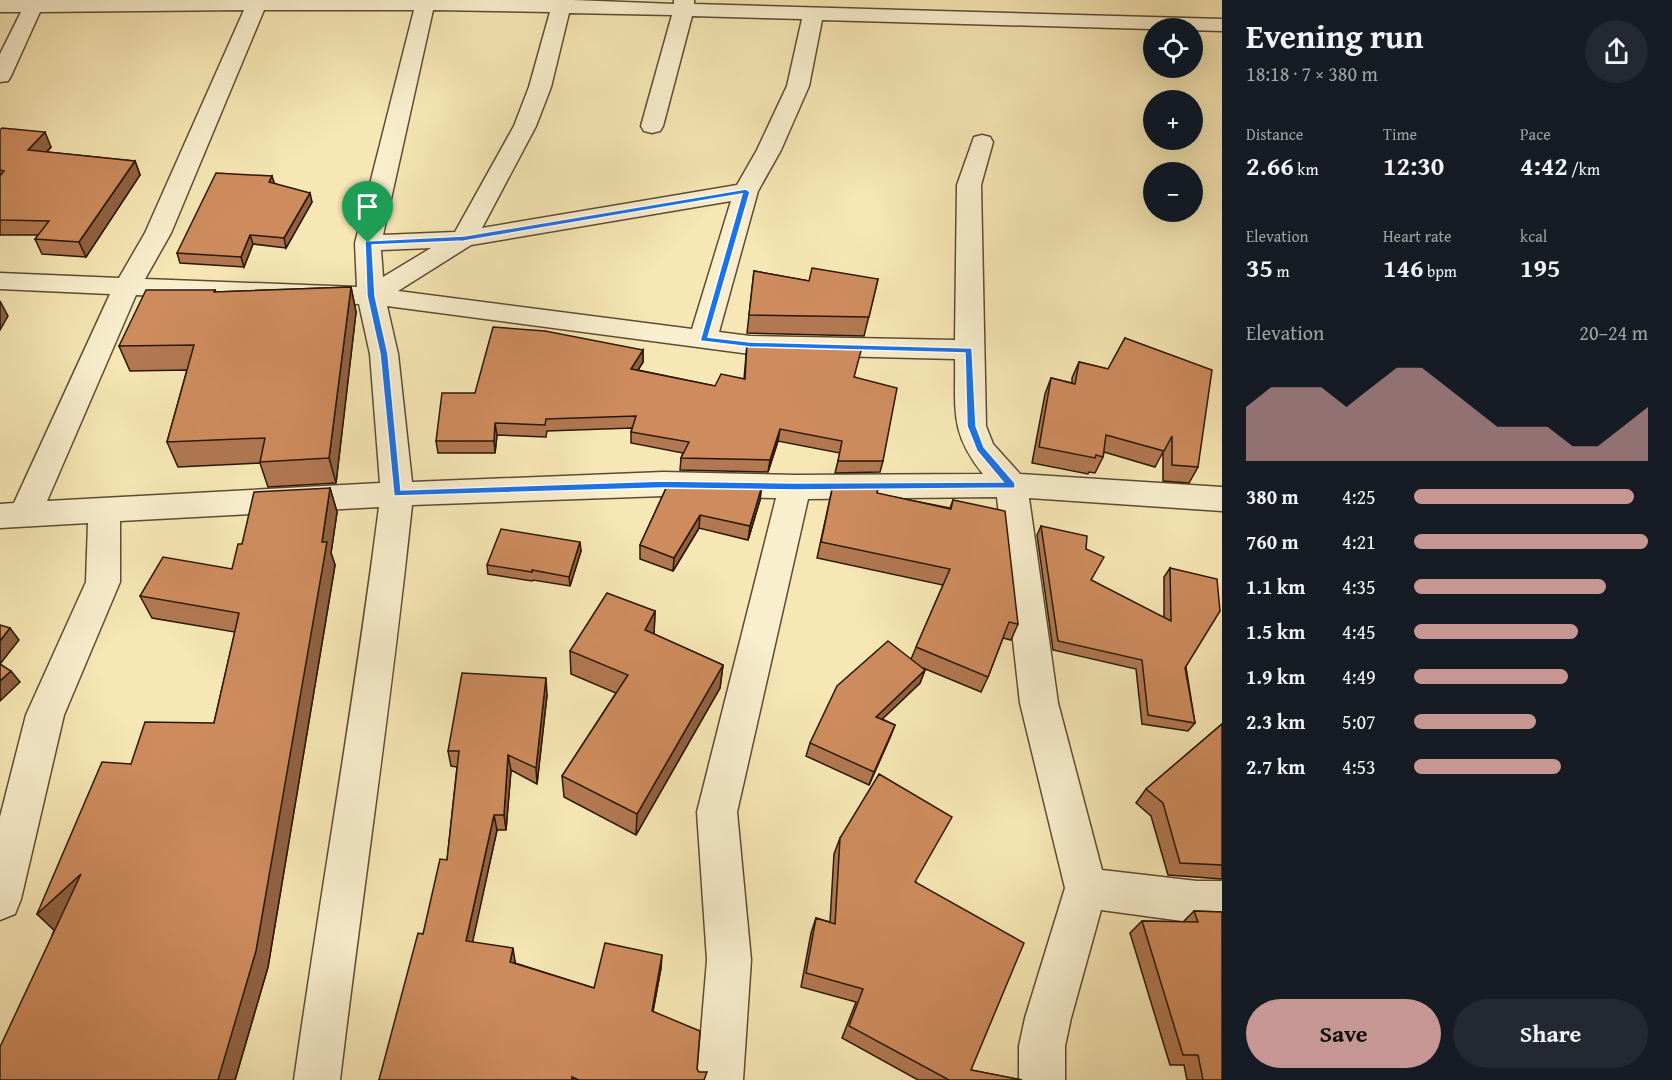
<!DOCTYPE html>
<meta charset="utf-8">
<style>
:root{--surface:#171b24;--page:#242831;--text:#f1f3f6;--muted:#9ea1a6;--accent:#c59692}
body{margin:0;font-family:"Gentium Book Plus",serif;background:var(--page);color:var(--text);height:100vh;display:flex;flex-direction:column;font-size:22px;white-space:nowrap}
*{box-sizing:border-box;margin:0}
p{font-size:20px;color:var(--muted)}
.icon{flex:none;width:33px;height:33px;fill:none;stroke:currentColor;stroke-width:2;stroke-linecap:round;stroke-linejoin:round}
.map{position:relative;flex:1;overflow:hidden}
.side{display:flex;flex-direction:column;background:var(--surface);width:450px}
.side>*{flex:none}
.tools{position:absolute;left:1143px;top:18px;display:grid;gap:12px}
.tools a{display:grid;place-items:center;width:60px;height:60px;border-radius:50%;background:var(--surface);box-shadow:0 6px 24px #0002;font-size:30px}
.pin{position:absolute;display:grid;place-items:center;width:51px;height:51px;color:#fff;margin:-62px -26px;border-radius:50% 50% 50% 0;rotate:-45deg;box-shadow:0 0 6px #0007}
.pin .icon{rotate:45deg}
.round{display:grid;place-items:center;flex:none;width:63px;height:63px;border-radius:32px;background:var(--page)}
.head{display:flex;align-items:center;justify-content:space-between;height:102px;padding:0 24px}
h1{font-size:33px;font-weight:700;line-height:45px}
.stats{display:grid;grid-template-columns:repeat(3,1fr);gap:9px;height:102px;padding:6px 24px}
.stats div{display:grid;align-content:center}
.stats b{font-size:26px;font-weight:700}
.stats small{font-size:16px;font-weight:400}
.stats p{font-size:16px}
.chart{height:168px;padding:12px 24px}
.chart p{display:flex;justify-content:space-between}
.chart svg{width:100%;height:108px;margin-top:6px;fill:var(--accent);opacity:.7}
.primary-button{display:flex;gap:12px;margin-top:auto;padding:12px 24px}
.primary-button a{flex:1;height:69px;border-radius:36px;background:var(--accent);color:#111;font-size:24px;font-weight:700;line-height:69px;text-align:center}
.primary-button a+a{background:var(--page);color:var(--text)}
ul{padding:0 24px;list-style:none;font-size:20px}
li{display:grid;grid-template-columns:96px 72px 1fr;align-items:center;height:45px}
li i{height:15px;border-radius:8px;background:var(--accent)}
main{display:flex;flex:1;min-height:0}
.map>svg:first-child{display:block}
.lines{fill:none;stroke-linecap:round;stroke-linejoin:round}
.street-casing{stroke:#5e4b33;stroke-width:3}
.street{fill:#f9efce;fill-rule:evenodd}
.wall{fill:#b17851;stroke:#2b1708;stroke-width:1.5}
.shaded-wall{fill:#906242;stroke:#2b1708;stroke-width:1.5}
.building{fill:#ce8c5e;stroke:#2b1708;stroke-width:1.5}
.route{fill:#1a73e8;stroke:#fff;stroke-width:1.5;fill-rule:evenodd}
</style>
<main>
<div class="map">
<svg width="1222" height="1080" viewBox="0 0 1222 1080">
<rect width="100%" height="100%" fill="#f6e7b4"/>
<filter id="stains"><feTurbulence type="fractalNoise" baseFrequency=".00333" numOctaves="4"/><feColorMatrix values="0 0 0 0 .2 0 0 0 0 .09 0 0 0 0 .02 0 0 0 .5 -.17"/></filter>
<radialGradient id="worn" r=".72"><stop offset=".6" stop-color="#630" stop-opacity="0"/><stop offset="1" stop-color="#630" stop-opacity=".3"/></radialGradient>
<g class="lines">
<defs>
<path id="street" d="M 0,0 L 573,0 L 674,4 L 674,0 L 694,0 L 694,4 L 1222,19 L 1222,31 L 822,20 L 809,86 L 781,150 L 758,191 L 719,332 L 750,336 L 955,340 L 957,185 L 974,137 L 982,135 L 990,137 L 993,142 L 981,185 L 986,426 L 993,444 L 1020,474 L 1222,487 L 1222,511 L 1029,498 L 1058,703 L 1102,870 L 1197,881 L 1222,881 L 1222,923 L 1197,923 L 1101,910 L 1071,1018 L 1065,1046 L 1065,1080 L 1019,1080 L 1019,1046 L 1025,1018 L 1065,888 L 1020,703 L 997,497 L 808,499 L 737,812 L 751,960 L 743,1080 L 697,1080 L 707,960 L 697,812 L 776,498 L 663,496 L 412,505 C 392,697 363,888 340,1080 L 294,1080 C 321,889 355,698 379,507 L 120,521 L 120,582 L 64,715 L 21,899 L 15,914 L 0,920 L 0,817 L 26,715 L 86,582 L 88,523 L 0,528 L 0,504 L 14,503 L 110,294 L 0,289 L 0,273 L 119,278 L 145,233 L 244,10 L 40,12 L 11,76 L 8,81 L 0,82 L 0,54 L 21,12 L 0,12 ZM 264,10 L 414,10 L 355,243 L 357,287 L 145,279 L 171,233 ZM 433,10 L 550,12 L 529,87 L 514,126 L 455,232 L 383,235 ZM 569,13 L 672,15 L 641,126 L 644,131 L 652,133 L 660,131 L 663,126 L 692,16 L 802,19 L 787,86 L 757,150 L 737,185 L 482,228 L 536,126 L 551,87 ZM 731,201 L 692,329 L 398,291 L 471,245 ZM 431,248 L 383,277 L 381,250 ZM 136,295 L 359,304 L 370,354 L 380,483 L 47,501 ZM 387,306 L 750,354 L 955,359 C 956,409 949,432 983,474 L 795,475 L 663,472 L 412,482 L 398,354 Z"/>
</defs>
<use href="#street" class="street-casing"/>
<use href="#street" class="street"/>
</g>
<path class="wall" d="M 0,130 L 51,147 L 47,152 L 135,161 L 140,175 L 86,257 L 42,254 L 35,239 L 38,235 L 0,235 Z
M 274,183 L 312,202 L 286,248 L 253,244 L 244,267 L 180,263 L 177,253 Z
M 754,271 L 809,281 L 878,279 L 864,336 L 747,333 Z
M 351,287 L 356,312 L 336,483 L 268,487 L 260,463 L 178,467 L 167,442 L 187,370 L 130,371 L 119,346 L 215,290 L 216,292 Z
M 1125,338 L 1198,467 L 1189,483 L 1163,481 L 1163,452 L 1155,467 L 1104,452 L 1103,457 L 1095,473 L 1089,472 L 1088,474 L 1032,463 L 1045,394 L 1051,378 L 1072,383 L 1072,378 L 1079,362 L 1108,369 Z
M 747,344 L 855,377 L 883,461 L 880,472 L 835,473 L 840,453 L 778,441 L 768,472 L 680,470 L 681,458 L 683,453 L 631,443 L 631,432 L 632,428 L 547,431 L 546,437 L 497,435 L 495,453 L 438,453 L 436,441 L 475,393 L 643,350 L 643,362 L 638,370 L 715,386 L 744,379 Z
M 668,484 L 760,500 L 748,540 L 699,528 L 673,571 L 640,559 L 640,545 Z
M 833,485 L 950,508 L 953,500 L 1018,624 L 1011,640 L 1003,638 L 988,677 L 981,692 L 923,668 L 925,670 L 920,683 L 882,719 L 895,725 L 869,785 L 806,756 L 810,743 L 911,659 L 943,585 L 817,558 Z
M 330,488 L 337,512 L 331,553 L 335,565 L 268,967 L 235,1080 L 0,1080 L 54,930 L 37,914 L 131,764 L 214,723 L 235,632 L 152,618 L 140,596 L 232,569 L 242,544 Z
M 1041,526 L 1086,549 L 1091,580 L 1164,618 L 1164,577 L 1170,568 L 1195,723 L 1188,731 L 1142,724 L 1136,669 L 1053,650 L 1037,535 Z
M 581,551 L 570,586 L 533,580 L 532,581 L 488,574 L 487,565 Z
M 655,611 L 654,634 L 723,665 L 720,688 L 636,835 L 564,797 L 562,776 L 616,693 L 571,674 L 570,651 Z
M 547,695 L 537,784 L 511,770 L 506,830 L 497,830 L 472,942 L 515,961 L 515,963 L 594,988 L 661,968 L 653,1011 L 704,1080 L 379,1080 L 423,934 L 447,860 L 457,767 L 451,766 L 448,751 Z
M 1222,724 L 1222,879 L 1168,875 L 1151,816 L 1136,803 L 1146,789 Z
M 840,838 L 916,882 L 971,1070 L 1022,1080 L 918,1080 L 842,1038 L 856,1002 L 801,987 L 811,933 L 816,918 L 830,922 L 834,854 Z
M 1194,911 L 1222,912 L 1222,1080 L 1187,1080 L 1184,1065 L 1170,1065 L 1130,933 L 1142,921 L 1183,922 Z"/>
<path class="shaded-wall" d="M 45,132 L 51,147 L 34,165 L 28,150 Z
M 135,161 L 140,175 L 86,257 L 79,242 Z
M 272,176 L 275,185 L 269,182 Z
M 310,193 L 312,202 L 286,248 L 284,238 Z
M 250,235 L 253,244 L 244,267 L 241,257 Z
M 351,287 L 356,312 L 336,483 L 329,458 Z
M 0,301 L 8,316 L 0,330 Z
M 643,350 L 643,362 L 631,381 L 631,369 Z
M 495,423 L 497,435 L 495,453 L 494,441 Z
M 780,429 L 778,441 L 768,472 L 770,460 Z
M 762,486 L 760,500 L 748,540 L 750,526 Z
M 330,488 L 337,512 L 331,553 L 335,565 L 268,967 L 235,1080 L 218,1080 L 322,542 Z
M 700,515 L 699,528 L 673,571 L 674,558 Z
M 580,542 L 581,551 L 570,586 L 569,577 Z
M 655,611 L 654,635 L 645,630 Z
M 10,628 L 19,640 L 0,664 L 0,641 Z
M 723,665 L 720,688 L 636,835 L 637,814 Z
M 925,670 L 920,683 L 871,730 L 876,717 Z
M 11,671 L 20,682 L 0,701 L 0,681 Z
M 546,678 L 547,695 L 537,784 L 536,768 Z
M 895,725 L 890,738 L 869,785 L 874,772 Z
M 508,755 L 511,770 L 506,830 L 504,815 Z
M 494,815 L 497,830 L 470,954 L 466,941 Z
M 81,874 L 56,932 L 37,914 Z
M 513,948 L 515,961 L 512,974 L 510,962 Z
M 662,955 L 661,968 L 651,1022 L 652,1011 Z"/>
<path class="building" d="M 2,128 L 45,132 L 28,150 L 135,161 L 79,242 L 35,239 L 49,221 L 0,220 L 0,176 L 4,171 L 0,170 L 0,130 Z
M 216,173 L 272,176 L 269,182 L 310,193 L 284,238 L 250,235 L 241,257 L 177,253 Z
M 812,268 L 878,279 L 869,317 L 749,315 L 754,271 L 809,281 Z
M 351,287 L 329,458 L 260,462 L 265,438 L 167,442 L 194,345 L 119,346 L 146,290 L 215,290 L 214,292 Z
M 493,327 L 545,331 L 643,350 L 631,369 L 715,386 L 721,374 L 745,379 L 747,344 L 862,347 L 854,377 L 897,388 L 883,461 L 838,461 L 842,441 L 780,429 L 770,460 L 681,458 L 689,442 L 631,432 L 636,416 L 546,419 L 545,425 L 495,423 L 494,441 L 436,441 L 442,393 L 475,393 Z
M 1125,338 L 1212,370 L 1198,467 L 1172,465 L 1172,436 L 1164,451 L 1106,435 L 1103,457 L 1096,455 L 1095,458 L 1039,447 L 1051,378 L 1075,384 L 1079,362 L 1108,369 Z
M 668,484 L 762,486 L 750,526 L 700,515 L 674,558 L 640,545 Z
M 879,484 L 877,493 L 951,509 L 953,500 L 1005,511 L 1018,624 L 1009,622 L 988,677 L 916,647 L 950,569 L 821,542 L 833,485 Z
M 330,488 L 322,542 L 327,542 L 256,951 L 218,1080 L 0,1080 L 0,1047 L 81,874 L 37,914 L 102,762 L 131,764 L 145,722 L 214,723 L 239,613 L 140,596 L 163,557 L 232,569 L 238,544 L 242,544 L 254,492 Z
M 1041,526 L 1087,536 L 1086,549 L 1104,557 L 1091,580 L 1171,621 L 1170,568 L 1217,579 L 1220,611 L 1185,668 L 1195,723 L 1148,715 L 1142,660 L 1058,641 Z
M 501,529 L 580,542 L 569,577 L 532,570 L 532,572 L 487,565 Z
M 607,593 L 655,611 L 645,630 L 723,665 L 637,814 L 562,776 L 628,675 L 570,651 Z
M 0,625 L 10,628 L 0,641 Z
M 888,641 L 925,670 L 876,717 L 895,725 L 874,772 L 810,743 L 837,686 Z
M 0,664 L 11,671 L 0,681 Z
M 462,673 L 546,678 L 536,768 L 508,755 L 504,815 L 494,815 L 466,941 L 513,948 L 510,962 L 594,988 L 605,943 L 662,955 L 652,1011 L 700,1031 L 697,1069 L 699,1072 L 707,1072 L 704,1080 L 579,1080 L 572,1077 L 572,1080 L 379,1080 L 418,933 L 423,934 L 440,859 L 447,860 L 459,751 L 448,751 Z
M 1222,724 L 1222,865 L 1180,863 L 1163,803 L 1146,789 Z
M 879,774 L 952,817 L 915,882 L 1024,943 L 971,1070 L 1022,1080 L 949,1080 L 849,1026 L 863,989 L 806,973 L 816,918 L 835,924 L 840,838 Z
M 1194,911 L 1222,912 L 1222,1080 L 1203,1080 L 1198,1055 L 1183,1055 L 1142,921 L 1198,922 Z"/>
<path class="route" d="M 746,189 L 750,192 L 708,337 L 750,342 L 972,348 L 976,426 L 984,447 L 1015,483 L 1015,488 L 795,490 L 663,488 L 394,496 L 380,354 L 367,296 L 365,241 L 464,236 ZM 742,194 L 700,341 L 750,347 L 965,353 L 967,426 L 977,451 L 1003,482 L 795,483 L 663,481 L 401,490 L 388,354 L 375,296 L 372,245 L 464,241 Z"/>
<rect width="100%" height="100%" filter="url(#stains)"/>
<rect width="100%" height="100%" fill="url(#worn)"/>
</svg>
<div class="tools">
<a><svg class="icon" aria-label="locate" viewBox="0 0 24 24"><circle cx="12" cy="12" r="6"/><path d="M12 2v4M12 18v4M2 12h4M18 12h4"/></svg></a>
<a>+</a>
<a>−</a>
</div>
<div class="pin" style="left:368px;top:243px;background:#1e9e55"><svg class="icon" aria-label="arrive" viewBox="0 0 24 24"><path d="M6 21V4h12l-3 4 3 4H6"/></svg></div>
</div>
<section class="side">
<div class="head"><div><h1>Evening run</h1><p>18:18 · 7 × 380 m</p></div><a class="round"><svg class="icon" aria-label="share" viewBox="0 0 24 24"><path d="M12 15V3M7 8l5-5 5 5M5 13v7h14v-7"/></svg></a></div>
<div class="stats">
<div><p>Distance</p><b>2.66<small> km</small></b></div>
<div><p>Time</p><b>12:30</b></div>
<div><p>Pace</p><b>4:42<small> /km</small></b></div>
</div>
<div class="stats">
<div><p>Elevation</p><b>35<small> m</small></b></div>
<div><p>Heart rate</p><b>146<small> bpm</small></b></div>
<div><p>kcal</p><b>195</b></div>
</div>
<div class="chart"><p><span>Elevation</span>20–24 m</p>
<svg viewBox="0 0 160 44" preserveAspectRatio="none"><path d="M0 44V22L10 14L20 14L30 14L40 22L50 14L60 6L70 6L80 14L90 22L100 30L110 30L120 30L130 38L140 38L150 30L160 22V44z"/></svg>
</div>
<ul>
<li><b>380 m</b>4:25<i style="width:94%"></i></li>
<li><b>760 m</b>4:21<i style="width:100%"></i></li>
<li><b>1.1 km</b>4:35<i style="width:82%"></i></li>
<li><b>1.5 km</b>4:45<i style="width:70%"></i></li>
<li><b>1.9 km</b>4:49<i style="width:66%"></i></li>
<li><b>2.3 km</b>5:07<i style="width:52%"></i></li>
<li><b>2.7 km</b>4:53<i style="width:63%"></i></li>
</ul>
<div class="primary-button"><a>Save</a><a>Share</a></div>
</section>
</main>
